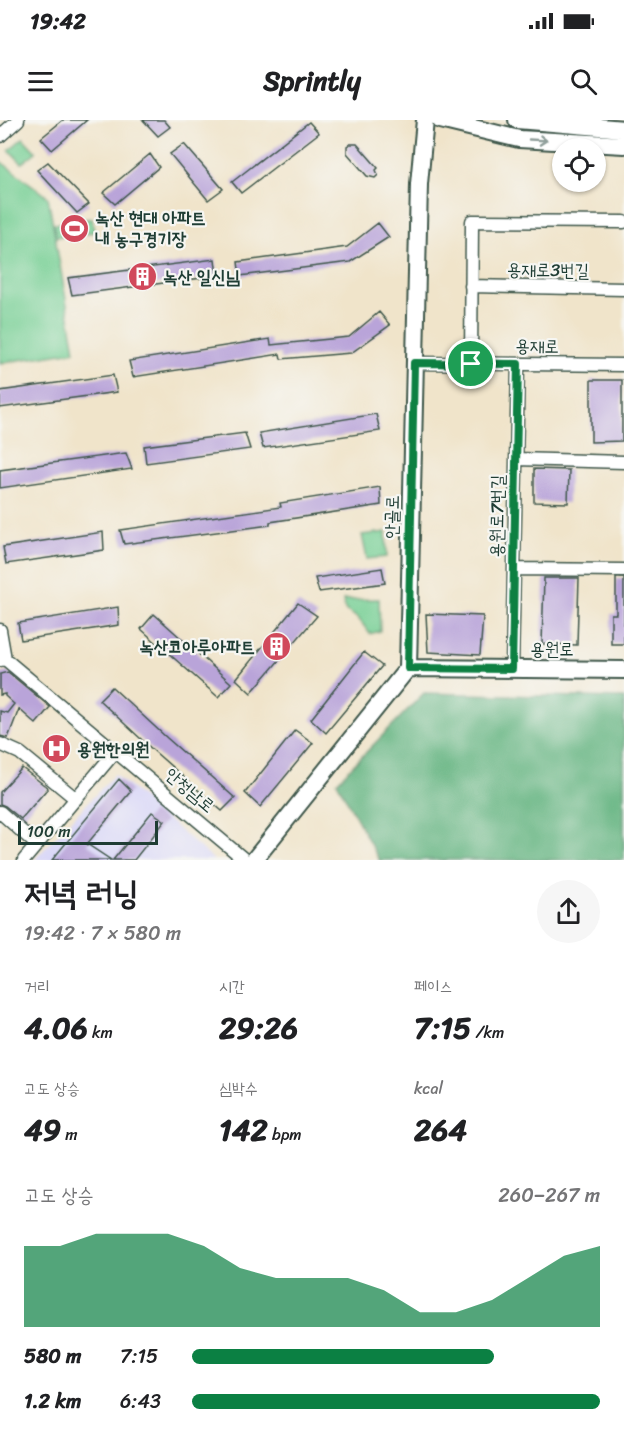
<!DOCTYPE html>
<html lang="ko">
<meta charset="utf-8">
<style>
:root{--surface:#fff;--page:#f6f6f6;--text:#202124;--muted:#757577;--accent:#0b8043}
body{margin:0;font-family:Sriracha,"Poor Story",sans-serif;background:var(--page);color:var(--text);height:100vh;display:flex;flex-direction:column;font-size:22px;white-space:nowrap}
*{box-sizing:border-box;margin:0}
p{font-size:20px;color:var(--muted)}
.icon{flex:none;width:33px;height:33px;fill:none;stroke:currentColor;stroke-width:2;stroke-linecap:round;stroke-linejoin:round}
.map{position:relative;height:740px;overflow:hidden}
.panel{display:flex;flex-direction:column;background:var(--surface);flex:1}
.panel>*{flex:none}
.buttons{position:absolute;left:552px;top:18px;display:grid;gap:12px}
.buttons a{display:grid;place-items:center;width:54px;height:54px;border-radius:50%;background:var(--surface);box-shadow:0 2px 4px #0004;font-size:30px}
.scale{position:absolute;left:18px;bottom:15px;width:140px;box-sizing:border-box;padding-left:6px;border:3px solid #1f3d34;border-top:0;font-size:16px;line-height:21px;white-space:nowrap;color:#1f3d34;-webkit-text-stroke:4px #f6f6f2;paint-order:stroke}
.pin{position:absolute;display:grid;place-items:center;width:51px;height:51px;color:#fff;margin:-26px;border:3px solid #fff;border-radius:50%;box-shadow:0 2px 6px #0007}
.round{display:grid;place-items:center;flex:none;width:63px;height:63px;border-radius:32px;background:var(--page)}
.head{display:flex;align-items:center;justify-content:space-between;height:102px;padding:0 24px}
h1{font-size:33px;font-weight:700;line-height:45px}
.stats{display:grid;grid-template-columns:repeat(3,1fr);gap:9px;height:102px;padding:6px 24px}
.stats div{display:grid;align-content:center}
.stats b{font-size:30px;font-weight:700}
.stats small{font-size:16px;font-weight:400}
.stats p{font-size:16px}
.chart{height:168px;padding:12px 24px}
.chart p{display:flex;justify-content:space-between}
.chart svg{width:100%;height:108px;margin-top:6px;fill:var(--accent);opacity:.7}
ul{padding:0 24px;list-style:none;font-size:20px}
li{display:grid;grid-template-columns:96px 72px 1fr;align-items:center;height:45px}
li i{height:15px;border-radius:8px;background:var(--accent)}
.status{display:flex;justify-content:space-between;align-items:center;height:42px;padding:0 30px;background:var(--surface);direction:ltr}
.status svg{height:16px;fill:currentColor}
header{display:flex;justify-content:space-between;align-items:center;height:78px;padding:0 24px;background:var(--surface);font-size:27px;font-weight:700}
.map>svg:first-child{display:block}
.built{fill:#d9d7f8}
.green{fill:#77cf94;stroke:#4b8664;stroke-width:1.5}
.forest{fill:#61b27e;stroke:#407859;stroke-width:1.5}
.building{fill:#b9a4d9}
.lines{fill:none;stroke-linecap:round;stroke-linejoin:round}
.minor-casing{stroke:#3e564a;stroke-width:15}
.major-casing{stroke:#3e564a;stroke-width:20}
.minor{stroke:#fff;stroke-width:12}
.major{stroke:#fff;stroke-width:16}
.oneway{stroke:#8f9e9a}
.route-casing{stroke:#fff;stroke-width:12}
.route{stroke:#0b8043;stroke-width:8}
.labels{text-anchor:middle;stroke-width:4.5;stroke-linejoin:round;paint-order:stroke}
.poi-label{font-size:18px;font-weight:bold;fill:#1f3d34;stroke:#f6f6f2;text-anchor:start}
.street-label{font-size:18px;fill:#1f3d34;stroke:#f6f6f2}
</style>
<div class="status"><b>19:42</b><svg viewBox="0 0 49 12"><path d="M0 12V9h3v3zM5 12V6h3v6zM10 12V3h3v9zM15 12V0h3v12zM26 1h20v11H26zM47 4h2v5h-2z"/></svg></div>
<header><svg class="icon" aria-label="menu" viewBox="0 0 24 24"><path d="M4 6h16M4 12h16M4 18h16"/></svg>Sprintly<svg class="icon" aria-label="search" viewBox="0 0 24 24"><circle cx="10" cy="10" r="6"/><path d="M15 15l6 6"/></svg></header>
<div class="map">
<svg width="624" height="740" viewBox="0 0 624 740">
<rect width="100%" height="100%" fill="#f6f6f2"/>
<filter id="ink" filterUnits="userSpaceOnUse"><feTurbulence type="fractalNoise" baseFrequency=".0167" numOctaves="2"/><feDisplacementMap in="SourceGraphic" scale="12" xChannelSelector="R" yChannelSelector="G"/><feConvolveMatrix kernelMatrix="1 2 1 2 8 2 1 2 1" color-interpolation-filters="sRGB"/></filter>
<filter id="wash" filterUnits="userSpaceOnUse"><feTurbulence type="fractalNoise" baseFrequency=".008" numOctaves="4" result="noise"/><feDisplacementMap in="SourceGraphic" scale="24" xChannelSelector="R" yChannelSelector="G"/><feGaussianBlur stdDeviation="1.35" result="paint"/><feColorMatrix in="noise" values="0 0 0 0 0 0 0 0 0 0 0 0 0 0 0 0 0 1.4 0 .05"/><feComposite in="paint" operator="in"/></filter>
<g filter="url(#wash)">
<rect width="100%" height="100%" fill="#f0e4ca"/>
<path class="built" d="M 115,654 L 214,740 L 34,740 Z"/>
<path class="green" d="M 23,18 L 36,32 L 22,43 L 9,30 Z
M 0,41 L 48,77 L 75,231 L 0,243 Z
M 92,98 L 94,112 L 56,117 L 54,104 Z
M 386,412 L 387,437 L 367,439 L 362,415 Z
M 379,479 L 380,511 L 370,514 L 358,498 L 345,490 L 343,480 Z"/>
<path class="forest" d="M 424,573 L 624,578 L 624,740 L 379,740 L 337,662 Z"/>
<g id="blocks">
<path class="building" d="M 63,0 L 87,0 L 52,30 L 41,18 Z
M 143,0 L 164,0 L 170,7 L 158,16 Z
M 309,2 L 319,13 L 241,73 L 232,62 Z
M 184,24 L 223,69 L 208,80 L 170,34 Z
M 350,24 L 357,24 L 378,48 L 376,50 L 378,55 L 375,58 L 367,56 L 347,33 L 347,26 Z
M 150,34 L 159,47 L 115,84 L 103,73 Z
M 48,42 L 89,84 L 77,93 L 37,50 Z
M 378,103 L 389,117 L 350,142 L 240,156 L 238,142 L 347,127 Z
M 215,139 L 217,156 L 72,175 L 68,158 Z
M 379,192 L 390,205 L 351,233 L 281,239 L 280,234 L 133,257 L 129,241 L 270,219 L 271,225 L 349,217 Z
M 113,255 L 117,272 L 0,288 L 0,271 Z
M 591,260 L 622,260 L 622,321 L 591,322 Z
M 376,294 L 380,311 L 263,328 L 259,313 Z
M 245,313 L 250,329 L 146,343 L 144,326 Z
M 126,333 L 132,349 L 0,368 L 0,350 Z
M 534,349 L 569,350 L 568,383 L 534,382 Z
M 380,367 L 381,385 L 270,402 L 270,405 L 124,424 L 120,410 L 281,387 L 280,383 Z
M 103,412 L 104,430 L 6,444 L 3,427 Z
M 382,448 L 385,463 L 319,472 L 315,458 Z
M 544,458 L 579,458 L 577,525 L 542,524 Z
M 616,458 L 624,458 L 624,524 L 611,524 L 611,494 L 616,494 Z
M 298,483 L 317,496 L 251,573 L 236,559 Z
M 118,487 L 119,505 L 21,520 L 18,503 Z
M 154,494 L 231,563 L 218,577 L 141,509 Z
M 426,494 L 483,496 L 480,535 L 428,532 Z
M 364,532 L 382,546 L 326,613 L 311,599 Z
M 8,552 L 50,587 L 36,604 L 19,589 L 8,618 L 0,616 L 0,591 L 7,593 L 14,584 L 5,576 L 5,574 L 0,575 L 0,554 Z
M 112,567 L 167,618 L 235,678 L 222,691 L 155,632 L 99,580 Z
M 295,610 L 313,623 L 260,687 L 245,673 Z
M 22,648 L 48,668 L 21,699 L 5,686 L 0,684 L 0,672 Z
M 119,659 L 131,671 L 87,724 L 111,740 L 52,740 Z
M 152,692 L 165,701 L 134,740 L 113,740 Z"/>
</g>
</g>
<g filter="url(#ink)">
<use href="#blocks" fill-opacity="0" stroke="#3e564a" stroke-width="1.5"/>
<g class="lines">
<defs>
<path id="minor" d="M 0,16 L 18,0
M 471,166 L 624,169
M 414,243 L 624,245
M 471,244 L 472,101 L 624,102
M 516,339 L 624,342
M 514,449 L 624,450
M 0,510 L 5,539
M 0,540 L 5,539 L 245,740
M 512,549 L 518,244
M 0,624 L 20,633 L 76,679
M 0,692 L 37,725
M 24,740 L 115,632"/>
<path id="major" d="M 440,0 L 519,19 L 624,25
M 517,0 L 624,9
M 408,548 L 624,550
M 254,740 L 408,548 L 419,64 L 425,0"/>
</defs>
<use href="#minor" class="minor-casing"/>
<use href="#major" class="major-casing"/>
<use href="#minor" class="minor"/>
<use href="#major" class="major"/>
</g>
<defs><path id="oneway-shaft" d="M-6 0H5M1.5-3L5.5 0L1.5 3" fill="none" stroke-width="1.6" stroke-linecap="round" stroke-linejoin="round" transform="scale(1.5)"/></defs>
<use class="oneway" href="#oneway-shaft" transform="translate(538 20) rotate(3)"/>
</g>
<g class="lines" filter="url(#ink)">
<defs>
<path id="route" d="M 414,243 L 518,244 L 512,549 L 408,548 Z"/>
</defs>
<use href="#route" class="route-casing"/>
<use href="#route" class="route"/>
</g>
<defs>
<symbol id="stadium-disc" viewBox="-11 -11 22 22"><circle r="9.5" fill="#d1495b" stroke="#f6f6f2"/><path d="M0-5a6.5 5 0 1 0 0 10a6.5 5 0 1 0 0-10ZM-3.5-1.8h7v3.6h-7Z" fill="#fff"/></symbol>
<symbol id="building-disc" viewBox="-11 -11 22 22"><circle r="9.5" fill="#d1495b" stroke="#f6f6f2"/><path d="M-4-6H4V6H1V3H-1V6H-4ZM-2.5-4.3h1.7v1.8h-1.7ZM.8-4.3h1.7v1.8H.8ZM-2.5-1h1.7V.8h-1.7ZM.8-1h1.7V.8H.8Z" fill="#fff"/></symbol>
<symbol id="hospital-disc" viewBox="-11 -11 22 22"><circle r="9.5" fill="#d1495b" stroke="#f6f6f2"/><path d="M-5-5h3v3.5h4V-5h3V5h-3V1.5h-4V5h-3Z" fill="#fff"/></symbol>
</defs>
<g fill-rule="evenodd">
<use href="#stadium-disc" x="58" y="92" width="33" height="33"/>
<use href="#building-disc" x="126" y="140" width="33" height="33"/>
<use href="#building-disc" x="260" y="510" width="33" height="33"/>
<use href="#hospital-disc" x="40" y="612" width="33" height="33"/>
</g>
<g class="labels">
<g class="poi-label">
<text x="95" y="104">녹산 현대 아파트<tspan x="95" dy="21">내 농구경기장</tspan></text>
<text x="163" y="163">녹산 일신님</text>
<text x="255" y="533" text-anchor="end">녹산코아루아파트</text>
<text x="77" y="635">용원한의원</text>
</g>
<g class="street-label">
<text transform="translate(548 150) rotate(1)" y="6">용재로3번길</text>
<text transform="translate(537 226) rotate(1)" y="6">용재로</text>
<text transform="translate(497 396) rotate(-89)" y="6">용원로7번길</text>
<text transform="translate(392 397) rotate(-89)" y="6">안골로</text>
<text x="552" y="535">용원로</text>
<text transform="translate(190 670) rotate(40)" y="6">안청남로</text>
</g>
</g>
</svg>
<div class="buttons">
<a><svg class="icon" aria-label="locate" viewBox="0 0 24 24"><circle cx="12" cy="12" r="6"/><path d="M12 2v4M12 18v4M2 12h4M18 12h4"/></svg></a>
</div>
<div class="scale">100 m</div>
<div class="pin" style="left:471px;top:244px;background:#1e9e55"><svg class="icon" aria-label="arrive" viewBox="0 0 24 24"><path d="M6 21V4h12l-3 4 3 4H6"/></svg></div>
</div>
<section class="panel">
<div class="head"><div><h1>저녁 러닝</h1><p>19:42 · 7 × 580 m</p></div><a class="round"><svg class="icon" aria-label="share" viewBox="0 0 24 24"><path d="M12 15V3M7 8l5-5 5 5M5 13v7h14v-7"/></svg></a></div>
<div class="stats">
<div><p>거리</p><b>4.06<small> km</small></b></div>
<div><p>시간</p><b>29:26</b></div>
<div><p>페이스</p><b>7:15<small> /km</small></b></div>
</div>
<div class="stats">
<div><p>고도 상승</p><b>49<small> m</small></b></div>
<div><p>심박수</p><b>142<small> bpm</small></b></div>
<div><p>kcal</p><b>264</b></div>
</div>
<div class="chart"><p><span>고도 상승</span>260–267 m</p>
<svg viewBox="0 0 160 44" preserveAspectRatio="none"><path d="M0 44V11L10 11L20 6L30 6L40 6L50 11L60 20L70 24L80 24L90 24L100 29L110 38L120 38L130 33L140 24L150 15L160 11V44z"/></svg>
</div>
<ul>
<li><b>580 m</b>7:15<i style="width:74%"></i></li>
<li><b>1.2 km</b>6:43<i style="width:100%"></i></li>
</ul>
</section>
